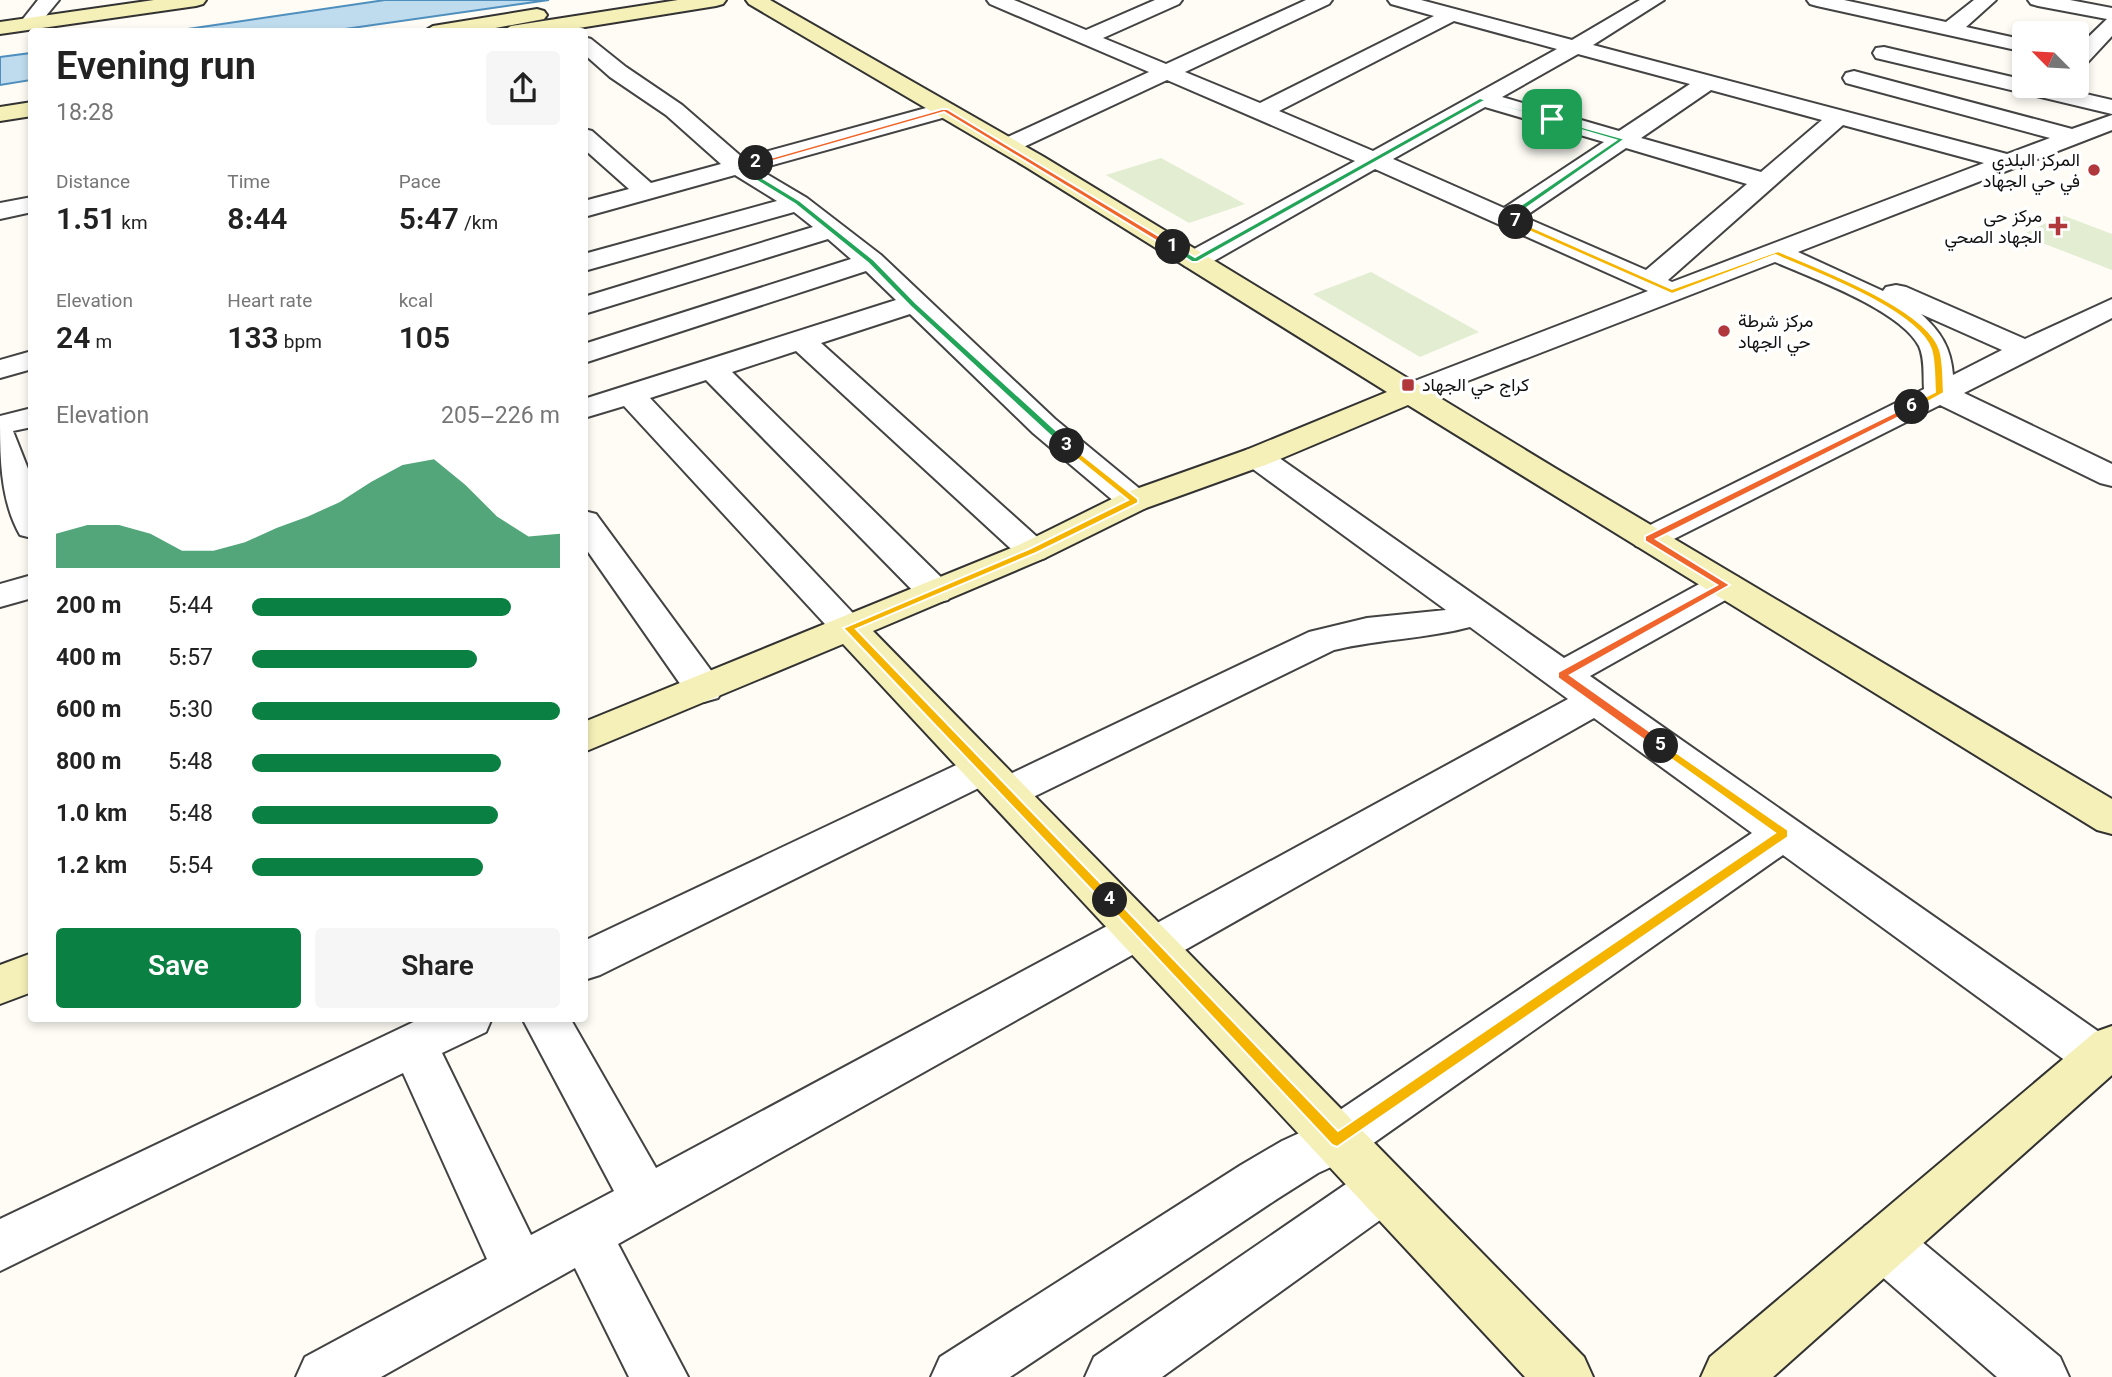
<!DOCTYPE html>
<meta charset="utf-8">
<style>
:root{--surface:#fff;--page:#f6f6f6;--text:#222;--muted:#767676;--accent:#0b8043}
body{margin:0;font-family:Georgia,Vazirmatn,serif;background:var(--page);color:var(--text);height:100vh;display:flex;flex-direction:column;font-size:26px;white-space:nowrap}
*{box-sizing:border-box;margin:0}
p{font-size:23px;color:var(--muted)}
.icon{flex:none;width:38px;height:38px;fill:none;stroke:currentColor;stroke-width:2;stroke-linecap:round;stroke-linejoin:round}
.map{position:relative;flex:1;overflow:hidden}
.sheet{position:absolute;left:28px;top:28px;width:560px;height:994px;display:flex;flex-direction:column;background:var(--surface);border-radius:7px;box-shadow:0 4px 10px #0003}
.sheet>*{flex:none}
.needle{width:46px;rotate:294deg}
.tools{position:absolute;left:2012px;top:21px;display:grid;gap:14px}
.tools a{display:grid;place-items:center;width:77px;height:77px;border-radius:7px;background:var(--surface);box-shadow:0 4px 10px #0003;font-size:35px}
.pin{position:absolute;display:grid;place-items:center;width:60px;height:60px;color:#fff;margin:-30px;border-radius:14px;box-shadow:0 4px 10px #0006}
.km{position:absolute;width:35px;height:35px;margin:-18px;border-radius:50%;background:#222;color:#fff;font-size:19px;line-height:35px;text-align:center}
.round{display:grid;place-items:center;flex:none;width:74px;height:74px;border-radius:7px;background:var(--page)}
.headline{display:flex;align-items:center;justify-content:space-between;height:119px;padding:0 28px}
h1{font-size:38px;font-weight:600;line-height:52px}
.metrics{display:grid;grid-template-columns:repeat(3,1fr);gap:10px;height:119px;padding:7px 28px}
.metrics div{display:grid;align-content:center}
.metrics b{font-size:30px;font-weight:600}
.metrics small{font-size:19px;font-weight:400}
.metrics p{font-size:19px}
.chart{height:196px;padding:14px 28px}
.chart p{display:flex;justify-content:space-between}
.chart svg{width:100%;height:126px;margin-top:7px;fill:var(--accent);opacity:.7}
.cta{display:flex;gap:14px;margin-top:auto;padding:14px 28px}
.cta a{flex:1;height:80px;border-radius:7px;background:var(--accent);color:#fff;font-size:28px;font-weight:600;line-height:80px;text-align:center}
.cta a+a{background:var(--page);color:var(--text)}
ul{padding:0 28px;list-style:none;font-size:23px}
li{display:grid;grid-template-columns:112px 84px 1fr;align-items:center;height:52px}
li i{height:18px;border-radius:9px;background:var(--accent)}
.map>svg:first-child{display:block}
.pitch{fill:#e3edd2}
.water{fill:#bfdcef;stroke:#4f8fbd;stroke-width:2}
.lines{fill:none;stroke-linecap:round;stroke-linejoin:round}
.street-casing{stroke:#434343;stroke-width:4}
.secondary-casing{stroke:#323232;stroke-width:4}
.street{fill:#fff;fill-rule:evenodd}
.secondary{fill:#f5efb8;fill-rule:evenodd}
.split-1{fill:#22a559;stroke:#fff;stroke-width:2}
.split-2{fill:#f0652b;stroke:#fff;stroke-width:2}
.split-3{fill:#22a559;stroke:#fff;stroke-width:2}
.split-4{fill:#f5b400;stroke:#fff;stroke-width:2}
.split-5{fill:#f5b400;stroke:#fff;stroke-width:2}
.split-6{fill:#f0652b;stroke:#fff;stroke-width:2}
.split-7{fill:#f5b400;stroke:#fff;stroke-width:2}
.split-8{fill:#22a559;stroke:#fff;stroke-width:2}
.poi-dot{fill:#b0383c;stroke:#fff;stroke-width:2.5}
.labels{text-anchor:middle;stroke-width:7;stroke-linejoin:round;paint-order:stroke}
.far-poi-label{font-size:18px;fill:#101010;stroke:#fff;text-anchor:end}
</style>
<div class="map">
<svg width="2112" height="1377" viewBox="0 0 2112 1377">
<rect width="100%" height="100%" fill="#fefcf5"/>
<path class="pitch" d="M 1161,158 L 1245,204 L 1189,223 L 1106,175 Z
M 2062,215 L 2112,234 L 2112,270 L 2022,235 Z
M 1371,272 L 1479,332 L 1420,357 L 1313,294 Z"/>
<path class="water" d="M 385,0 L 549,0 L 331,31 L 174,31 Z
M 31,53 L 31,80 L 0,85 L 0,57 Z"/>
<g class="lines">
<defs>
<path id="street" d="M 38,0 L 59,0 L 36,28 L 22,28 L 19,24 Z
M 987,0 L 1014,0 L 1086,30 L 1155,0 L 1182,0 L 1179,4 L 1103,38 L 1166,64 L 1306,0 L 1332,0 L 1329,4 L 1185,72 L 1260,103 L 1434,16 L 1391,4 L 1388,0 L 1421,0 L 1572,40 L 1640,0 L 1664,0 L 1593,45 L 2007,154 L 2050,138 L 1846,83 L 1843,78 L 1846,73 L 1854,71 L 2072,129 L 2112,115 L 2112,130 L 1798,252 L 1883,291 L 1886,287 L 1896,285 L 1906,287 L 2025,339 L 2112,299 L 2112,318 L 1964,393 L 2112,464 L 2112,486 L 2100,483 L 1940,405 L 1660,546 L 1648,549 L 1636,546 L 1631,539 L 1636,532 L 1924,389 C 1923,375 1925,359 1919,346 C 1900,310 1812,278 1775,262 L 1421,399 L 1410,402 L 1399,399 L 1395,393 L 1399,387 L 1648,291 L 1375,169 L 1205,266 L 1195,268 L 1185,266 L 1182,260 L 1185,254 L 1355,161 L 1167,80 L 1015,151 L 999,151 L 995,146 L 999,141 L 1149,72 L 990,4 ZM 1454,21 L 1557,49 L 1373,151 L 1279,111 ZM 1578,54 L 1690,84 L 1619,131 L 1502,97 ZM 1711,90 L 1822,120 L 1761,172 L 1641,138 ZM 1485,107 L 1604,142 L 1504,208 L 1393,159 ZM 1843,125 L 1984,163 L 1672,282 L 1668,280 ZM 1626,148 L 1747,184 L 1646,270 L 1524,217 ZM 1921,314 L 2002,350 L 1953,375 C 1951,348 1941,332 1921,314 Z
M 1807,0 L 1844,0 L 1946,22 L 1974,0 L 1996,0 L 1966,27 L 2025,40 L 2025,52 L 1817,6 L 1810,4 Z
M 2028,0 L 2070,0 L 2112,8 L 2112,36 L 2087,63 L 2077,64 L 2077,48 L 2107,19 L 2038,6 L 2031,4 Z
M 584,37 L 591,39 L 626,67 L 682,105 L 743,158 L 937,105 L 953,105 L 956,110 L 953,115 L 758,169 L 807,198 L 881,255 L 1055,419 L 1146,494 L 1151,501 L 1146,508 L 1134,511 L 1122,508 L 1033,433 L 910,314 L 821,343 L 1045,544 L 1050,551 L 1045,558 L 1033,562 L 1021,558 L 796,351 L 732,372 L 948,584 L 953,592 L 948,600 L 935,603 L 922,600 L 706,380 L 650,398 L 867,628 L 862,636 L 849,640 L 836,636 L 624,406 L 584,418 L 584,399 L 896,300 L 866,271 L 584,363 L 584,344 L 851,259 L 828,239 L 584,314 L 584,297 L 813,227 L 794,212 L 584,271 L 584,254 L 777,201 L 735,175 L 584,217 L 584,201 L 629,189 L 584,149 L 584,129 L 592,131 L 651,183 L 721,164 L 666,115 L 610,77 L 584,54 Z
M 1884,47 L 2025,80 L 2025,86 L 2051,86 L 2112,100 L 2112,114 L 1876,58 L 1873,53 L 1876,48 Z
M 32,197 L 32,212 L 0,219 L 0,203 Z
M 32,351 L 32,369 L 0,378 L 0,360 Z
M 32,408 L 32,427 L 13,431 L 32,479 L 32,538 L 20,535 C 0,500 0,456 0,416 Z
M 1257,447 L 1268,450 L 1564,658 L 1712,577 L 1725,574 L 1738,577 L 1743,585 L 1738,593 L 1590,676 L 2112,1041 L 2112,1074 L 2098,1078 L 2081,1072 L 1783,855 L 1355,1156 L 1318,1173 L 1277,1199 L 1010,1377 L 931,1377 L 940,1357 L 1241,1165 L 1282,1141 L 1319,1124 L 1752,833 L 1594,718 L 1169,959 L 1153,964 L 1137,959 L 1134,954 L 618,1244 L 688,1377 L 629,1377 L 575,1268 L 381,1377 L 296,1377 L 305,1357 L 487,1259 L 403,1073 L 0,1271 L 0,1219 L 422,1018 L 492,1018 L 486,1032 L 442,1053 L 531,1235 L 614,1191 L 522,1018 L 570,1018 L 656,1168 L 1122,918 L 1138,912 L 1154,918 L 1157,923 L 1568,699 L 1470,627 C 1425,639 1379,639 1334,650 L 1021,803 L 1006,808 L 991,803 L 985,793 L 991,783 L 1309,632 L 1367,618 L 1446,610 L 1246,464 L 1241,457 L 1246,450 Z
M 584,511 L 596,514 L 718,680 L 723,689 L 718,698 L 704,702 L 690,698 L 584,546 Z
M 32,575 L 32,598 L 0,607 L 0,584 Z
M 983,755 L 997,759 L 1003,769 L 997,779 L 600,975 L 584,980 L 584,941 L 969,759 Z
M 1383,1164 L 1401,1171 L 1409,1188 L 1401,1205 L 1162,1377 L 1085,1377 L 1094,1357 L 1365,1171 Z
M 1884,1219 L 1903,1226 L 2060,1357 L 2069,1377 L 1997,1377 L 1865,1262 L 1857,1244 L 1865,1226 Z"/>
<path id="secondary" d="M 154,0 L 206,0 L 203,4 L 196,6 L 0,34 L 0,22 Z
M 678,0 L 726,0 L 723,4 L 716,6 L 554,32 L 501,32 L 511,26 Z
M 746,0 L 770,0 L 1044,157 L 1555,468 L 2112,799 L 2112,834 L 2097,830 L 1408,405 L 1268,464 L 1146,508 L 1045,558 L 873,631 L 1584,1357 L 1593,1377 L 1525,1377 L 843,644 L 584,752 L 584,722 L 1021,544 L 1122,494 L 1246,450 L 1387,392 L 1026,167 L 749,4 Z
M 537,9 L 544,11 L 547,15 L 544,19 L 474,32 L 423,32 L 433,26 Z
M 32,102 L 32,116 L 0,121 L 0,107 Z
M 32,953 L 32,992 L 0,1004 L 0,965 Z
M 2112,1026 L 2112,1075 L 1773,1377 L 1701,1377 L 1710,1357 L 2095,1032 Z"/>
</defs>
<use href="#street" class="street-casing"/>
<use href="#secondary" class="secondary-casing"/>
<use href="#street" class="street"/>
<use href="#secondary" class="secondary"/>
</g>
<path class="split-1" d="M 1480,98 L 1555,119 L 1552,121 L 1484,101 L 1197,262 L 1192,262 L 1169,247 L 1176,246 L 1195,257 Z"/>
<path class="split-2" d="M 942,109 L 947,109 L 1177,247 L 1170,249 L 944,112 L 759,165 L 753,163 Z"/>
<path class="split-3" d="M 756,161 L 759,165 L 746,168 L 800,201 L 874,260 L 916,303 L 1071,444 L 1071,448 L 1064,448 L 910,306 L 868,263 L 795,204 L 736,168 Z"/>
<path class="split-4" d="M 1067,443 L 1138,499 L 1138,503 L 1036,553 L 856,629 L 1114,897 L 1116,900 L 1110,905 L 1105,904 L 843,628 L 1029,549 L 1128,500 L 1064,448 L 1064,444 Z"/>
<path class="split-5" d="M 1661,742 L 1788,830 L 1788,837 L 1337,1147 L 1332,1145 L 1103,900 L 1105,897 L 1114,897 L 1338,1131 L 1775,833 L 1657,749 L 1657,743 Z"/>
<path class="split-6" d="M 1912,404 L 1916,407 L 1915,409 L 1656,539 L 1730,585 L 1570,675 L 1666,743 L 1666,749 L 1657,749 L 1558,678 L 1558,672 L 1717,585 L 1645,541 L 1645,536 Z"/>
<path class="split-7" d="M 1513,221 L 1518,221 L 1672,289 L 1778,251 C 1817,268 1927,308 1940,350 C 1944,363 1943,379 1944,393 L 1915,409 L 1909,409 L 1909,405 L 1935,392 C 1934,378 1935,361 1931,349 C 1917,310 1812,271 1775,255 L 1672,294 L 1513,224 Z"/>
<path class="split-8" d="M 1550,118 L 1625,139 L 1512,218 L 1519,222 L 1513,224 L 1502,218 L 1616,140 L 1550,121 Z"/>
<g class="poi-dot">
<circle cx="2094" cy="170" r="7"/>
<path d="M2054.5 215.5h7v7h7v7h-7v7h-7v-7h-7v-7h7z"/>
<circle cx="1724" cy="331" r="7"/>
<rect x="1401" y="378" width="14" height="14" rx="3.5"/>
</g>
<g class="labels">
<g class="far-poi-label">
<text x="2080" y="166">المركز البلدي<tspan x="2080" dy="21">في حي الجهاد</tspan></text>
<text x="2042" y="222">مركز حي<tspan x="2042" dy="21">الجهاد الصحي</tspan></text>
<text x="1738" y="327" text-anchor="start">مركز شرطة<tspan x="1738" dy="21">حي الجهاد</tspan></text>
<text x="1422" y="391" text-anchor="start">كراج حي الجهاد</text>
</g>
</g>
</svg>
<div class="tools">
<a><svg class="needle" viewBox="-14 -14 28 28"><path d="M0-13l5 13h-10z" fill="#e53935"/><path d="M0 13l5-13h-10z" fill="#767676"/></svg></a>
</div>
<div class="pin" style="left:1552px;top:119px;background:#1e9e55"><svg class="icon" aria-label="arrive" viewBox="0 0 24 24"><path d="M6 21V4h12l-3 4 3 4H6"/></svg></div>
<b class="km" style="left:1173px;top:247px">1</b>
<b class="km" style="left:756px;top:163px">2</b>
<b class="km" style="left:1067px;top:446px">3</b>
<b class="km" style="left:1110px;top:900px">4</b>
<b class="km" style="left:1661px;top:746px">5</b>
<b class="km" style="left:1912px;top:407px">6</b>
<b class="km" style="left:1516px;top:222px">7</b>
<section class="sheet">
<div class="headline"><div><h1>Evening run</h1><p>18:28</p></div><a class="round"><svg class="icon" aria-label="share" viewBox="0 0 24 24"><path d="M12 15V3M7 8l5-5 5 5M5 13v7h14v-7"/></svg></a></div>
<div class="metrics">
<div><p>Distance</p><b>1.51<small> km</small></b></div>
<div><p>Time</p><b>8:44</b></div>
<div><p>Pace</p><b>5:47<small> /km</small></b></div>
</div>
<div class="metrics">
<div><p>Elevation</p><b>24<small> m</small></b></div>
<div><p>Heart rate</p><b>133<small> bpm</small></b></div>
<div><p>kcal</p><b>105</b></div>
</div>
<div class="chart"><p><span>Elevation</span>205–226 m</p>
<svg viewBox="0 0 160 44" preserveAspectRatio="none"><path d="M0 44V32L10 29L20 29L30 32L40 38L50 38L60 35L70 30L80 26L90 21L100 14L110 8L120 6L130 15L140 26L150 33L160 32V44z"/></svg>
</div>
<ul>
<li><b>200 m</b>5:44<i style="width:84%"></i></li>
<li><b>400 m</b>5:57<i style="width:73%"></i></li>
<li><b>600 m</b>5:30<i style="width:100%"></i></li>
<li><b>800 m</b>5:48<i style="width:81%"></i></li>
<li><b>1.0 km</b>5:48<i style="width:80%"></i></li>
<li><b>1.2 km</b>5:54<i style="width:75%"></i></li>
</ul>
<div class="cta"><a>Save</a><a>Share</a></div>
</section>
</div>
